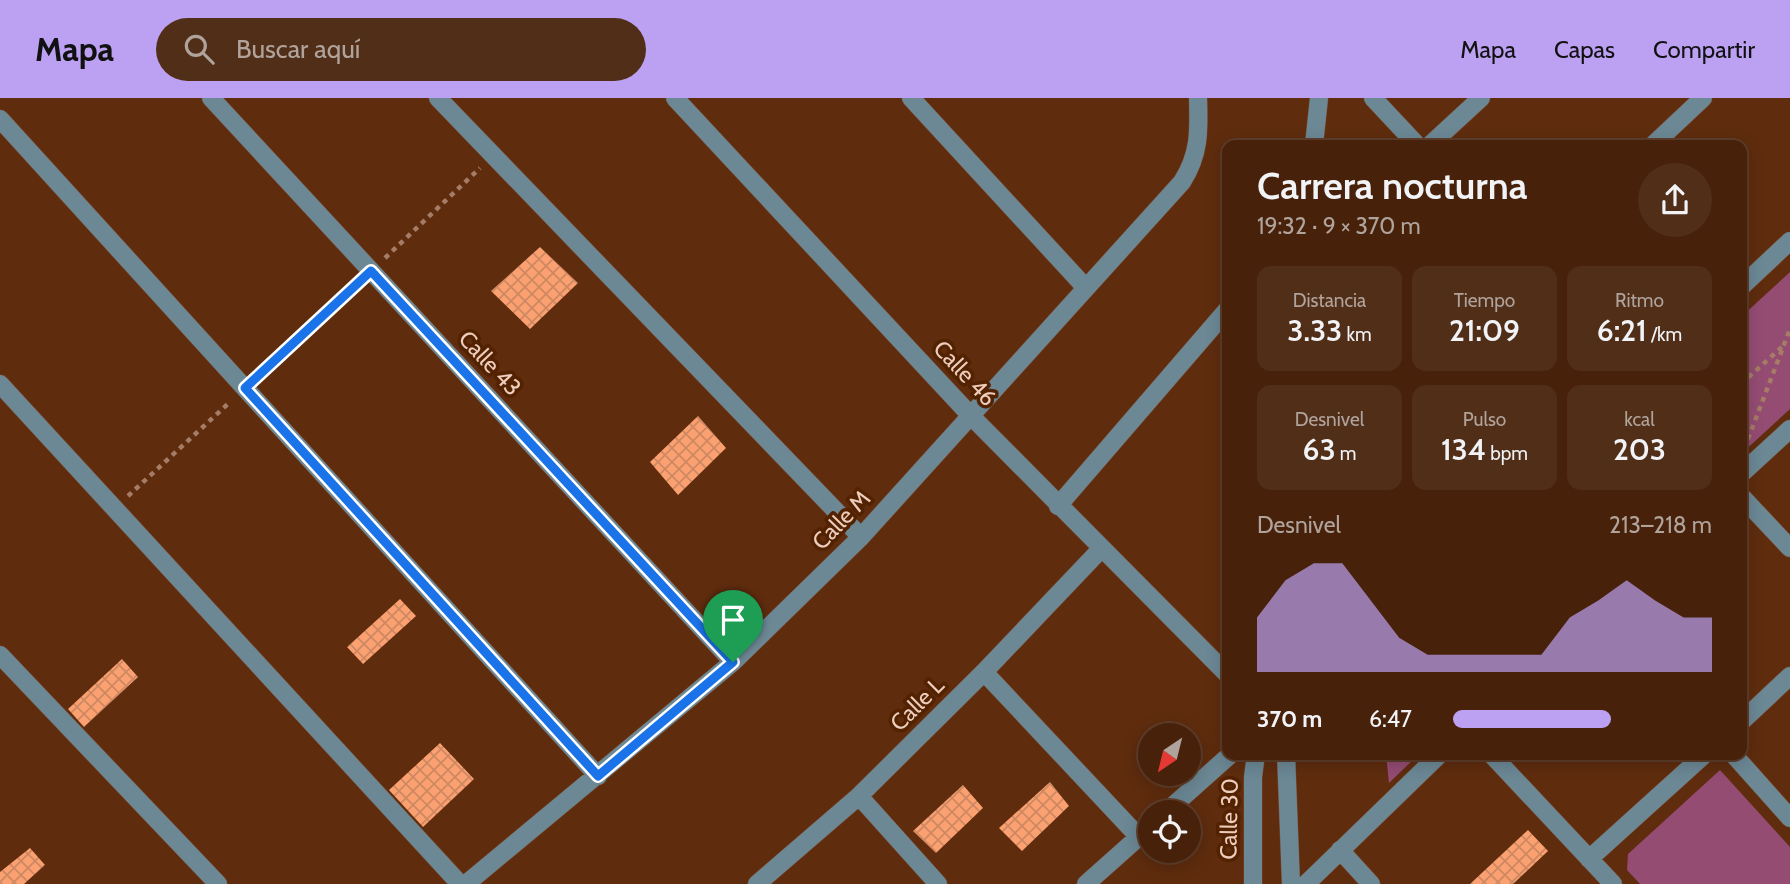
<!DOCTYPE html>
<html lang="es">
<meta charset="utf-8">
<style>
:root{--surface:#47210a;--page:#512e18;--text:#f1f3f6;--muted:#b0a39c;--line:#5f3e2b;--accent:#bca0f2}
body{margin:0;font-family:Cabin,sans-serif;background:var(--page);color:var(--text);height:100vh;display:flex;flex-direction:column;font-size:26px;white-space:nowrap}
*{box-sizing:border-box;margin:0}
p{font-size:23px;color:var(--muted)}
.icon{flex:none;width:38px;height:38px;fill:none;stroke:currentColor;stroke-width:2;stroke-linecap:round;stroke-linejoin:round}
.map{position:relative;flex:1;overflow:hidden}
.details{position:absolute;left:1222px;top:42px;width:525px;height:620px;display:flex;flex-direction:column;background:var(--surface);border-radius:14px;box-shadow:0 4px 18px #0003,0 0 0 2px var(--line)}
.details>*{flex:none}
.needle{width:46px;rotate:215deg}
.controls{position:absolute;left:1138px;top:625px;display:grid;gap:14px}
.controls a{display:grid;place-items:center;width:63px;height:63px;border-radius:50%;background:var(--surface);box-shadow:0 4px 18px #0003,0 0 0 2px var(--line);font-size:35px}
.pin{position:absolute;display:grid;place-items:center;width:60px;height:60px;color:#fff;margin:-72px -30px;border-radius:50% 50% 50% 0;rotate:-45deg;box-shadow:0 0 7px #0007}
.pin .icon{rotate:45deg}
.round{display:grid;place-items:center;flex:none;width:74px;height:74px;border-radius:37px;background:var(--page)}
.head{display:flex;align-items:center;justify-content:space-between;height:119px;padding:0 35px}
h1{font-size:38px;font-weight:600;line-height:52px}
.metrics{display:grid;grid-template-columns:repeat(3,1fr);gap:10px;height:119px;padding:7px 35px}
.metrics div{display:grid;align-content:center;border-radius:14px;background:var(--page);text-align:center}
.metrics b{font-size:30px;font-weight:600}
.metrics small{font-size:19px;font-weight:400}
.metrics p{font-size:19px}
.chart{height:196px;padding:14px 35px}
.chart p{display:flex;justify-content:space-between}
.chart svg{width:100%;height:126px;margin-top:7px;fill:var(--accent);opacity:.7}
ul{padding:0 35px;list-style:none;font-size:23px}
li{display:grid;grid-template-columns:112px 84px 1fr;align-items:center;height:52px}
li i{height:18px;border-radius:9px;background:var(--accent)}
header{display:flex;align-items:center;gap:42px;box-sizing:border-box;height:98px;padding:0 35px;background:var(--accent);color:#111}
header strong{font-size:33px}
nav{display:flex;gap:38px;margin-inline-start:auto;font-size:24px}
.search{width:490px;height:63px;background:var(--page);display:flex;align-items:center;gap:18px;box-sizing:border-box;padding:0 24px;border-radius:38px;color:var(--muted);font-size:26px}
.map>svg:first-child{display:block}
.green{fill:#954c73}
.building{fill:url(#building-cross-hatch)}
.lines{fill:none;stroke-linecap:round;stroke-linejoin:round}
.minor-casing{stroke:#79492e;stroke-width:19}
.path{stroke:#a57c65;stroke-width:4.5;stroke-dasharray:5 5;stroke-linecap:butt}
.minor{stroke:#6c8895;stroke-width:18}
.route-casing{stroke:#fff;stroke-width:14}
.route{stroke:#1a73e8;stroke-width:9}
.labels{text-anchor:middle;stroke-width:7;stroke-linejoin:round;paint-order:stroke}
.street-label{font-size:23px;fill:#edcdbd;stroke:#532201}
</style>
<header>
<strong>Mapa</strong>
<div class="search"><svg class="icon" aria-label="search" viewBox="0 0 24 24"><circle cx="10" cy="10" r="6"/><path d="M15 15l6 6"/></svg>Buscar aquí</div>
<nav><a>Mapa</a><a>Capas</a><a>Compartir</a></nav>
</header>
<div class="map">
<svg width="1790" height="786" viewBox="0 0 1790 786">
<defs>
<pattern id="building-cross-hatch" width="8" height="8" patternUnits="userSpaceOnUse" patternTransform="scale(1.75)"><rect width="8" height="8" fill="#fba070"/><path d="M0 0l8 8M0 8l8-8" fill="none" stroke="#ce8862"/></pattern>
</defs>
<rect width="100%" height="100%" fill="#5f2c0e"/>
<path class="green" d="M 1790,174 L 1790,311 L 1741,356 L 1741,219 Z
M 1386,656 L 1419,656 L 1389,685 Z
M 1720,672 L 1790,749 L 1790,786 L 1640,786 L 1627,772 L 1628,756 Z"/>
<path class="building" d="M 540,149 L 578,185 L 530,231 L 491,193 Z
M 698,318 L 726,350 L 678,397 L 650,364 Z
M 400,501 L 416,518 L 363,566 L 347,549 Z
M 122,561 L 138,579 L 84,629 L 68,611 Z
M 440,645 L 474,681 L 423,729 L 389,692 Z
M 1050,684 L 1069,708 L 1022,753 L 999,730 Z
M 963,687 L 983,710 L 936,755 L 913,733 Z
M 1528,732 L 1548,753 L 1513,786 L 1470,786 Z
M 30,750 L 45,767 L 24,786 L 0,786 L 0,774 Z"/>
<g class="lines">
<defs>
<path id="minor" d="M 211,0 L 733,564
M 438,0 L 861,439
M 675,0 L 972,319 L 1227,576
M 911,0 L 1086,190
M 1373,0 L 1417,47
M 0,21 L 598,678
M 1314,47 L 1319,0
M 1430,47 L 1481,0
M 1653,47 L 1703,0
M 1741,189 L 1790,143
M 0,286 L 460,786
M 1741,376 L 1790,331
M 1741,398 L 1790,450
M 1058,408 L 1227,212
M 0,557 L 218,786
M 984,574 L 1139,739
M 1741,624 L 1790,578
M 1286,656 L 1291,786
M 1491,656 L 1613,786
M 1733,656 L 1790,720
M 859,698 L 938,786
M 1166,714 L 1231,656
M 1340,752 L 1371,786
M 1589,761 L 1705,656
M 466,786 L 733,564 L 861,439 L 1182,84 C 1200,56 1199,32 1198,0
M 757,786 L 859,698 L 984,574 L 1101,451
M 1086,786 L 1150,729
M 1253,786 L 1253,679 L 1256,656
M 1306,786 L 1440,656"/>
</defs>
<use href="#minor" class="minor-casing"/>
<path class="path" d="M 385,160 L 480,70
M 259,277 L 355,187
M 1741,286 L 1782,249
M 1748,341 L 1790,231
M 128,398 L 230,304"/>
<use href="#minor" class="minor"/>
</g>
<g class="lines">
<defs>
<path id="route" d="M 371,173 L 733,564 L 598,678 L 245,290 Z"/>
</defs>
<use href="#route" class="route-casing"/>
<use href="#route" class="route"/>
</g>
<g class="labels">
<g class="street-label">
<text transform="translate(490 265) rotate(47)" y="8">Calle 43</text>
<text transform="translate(965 275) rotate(47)" y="8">Calle 46</text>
<text transform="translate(841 422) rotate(-46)" y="8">Calle M</text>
<text transform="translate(917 606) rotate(-45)" y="8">Calle L</text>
<text transform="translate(1229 721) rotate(-89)" y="8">Calle 30</text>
</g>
</g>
</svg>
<div class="controls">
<a><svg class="needle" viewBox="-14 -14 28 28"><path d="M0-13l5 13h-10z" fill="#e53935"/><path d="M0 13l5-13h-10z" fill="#b0a39c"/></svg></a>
<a><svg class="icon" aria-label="locate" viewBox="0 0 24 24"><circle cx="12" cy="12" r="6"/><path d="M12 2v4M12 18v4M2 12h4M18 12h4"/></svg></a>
</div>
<div class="pin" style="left:733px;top:564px;background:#1e9e55"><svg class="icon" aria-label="arrive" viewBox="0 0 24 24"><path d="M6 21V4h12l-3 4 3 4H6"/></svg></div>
<section class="details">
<div class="head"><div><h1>Carrera nocturna</h1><p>19:32 · 9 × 370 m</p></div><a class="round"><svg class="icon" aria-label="share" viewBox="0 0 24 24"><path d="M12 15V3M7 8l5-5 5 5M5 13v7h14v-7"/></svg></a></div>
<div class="metrics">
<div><p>Distancia</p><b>3.33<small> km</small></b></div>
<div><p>Tiempo</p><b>21:09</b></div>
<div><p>Ritmo</p><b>6:21<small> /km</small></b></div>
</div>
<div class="metrics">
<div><p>Desnivel</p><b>63<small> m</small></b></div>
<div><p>Pulso</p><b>134<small> bpm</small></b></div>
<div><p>kcal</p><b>203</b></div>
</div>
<div class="chart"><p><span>Desnivel</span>213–218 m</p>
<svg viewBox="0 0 160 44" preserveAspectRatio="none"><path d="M0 44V25L10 12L20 6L30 6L40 19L50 32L60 38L70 38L80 38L90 38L100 38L110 25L120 19L130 12L140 19L150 25L160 25V44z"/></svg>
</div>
<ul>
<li><b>370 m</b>6:47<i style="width:61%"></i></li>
</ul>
</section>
</div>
